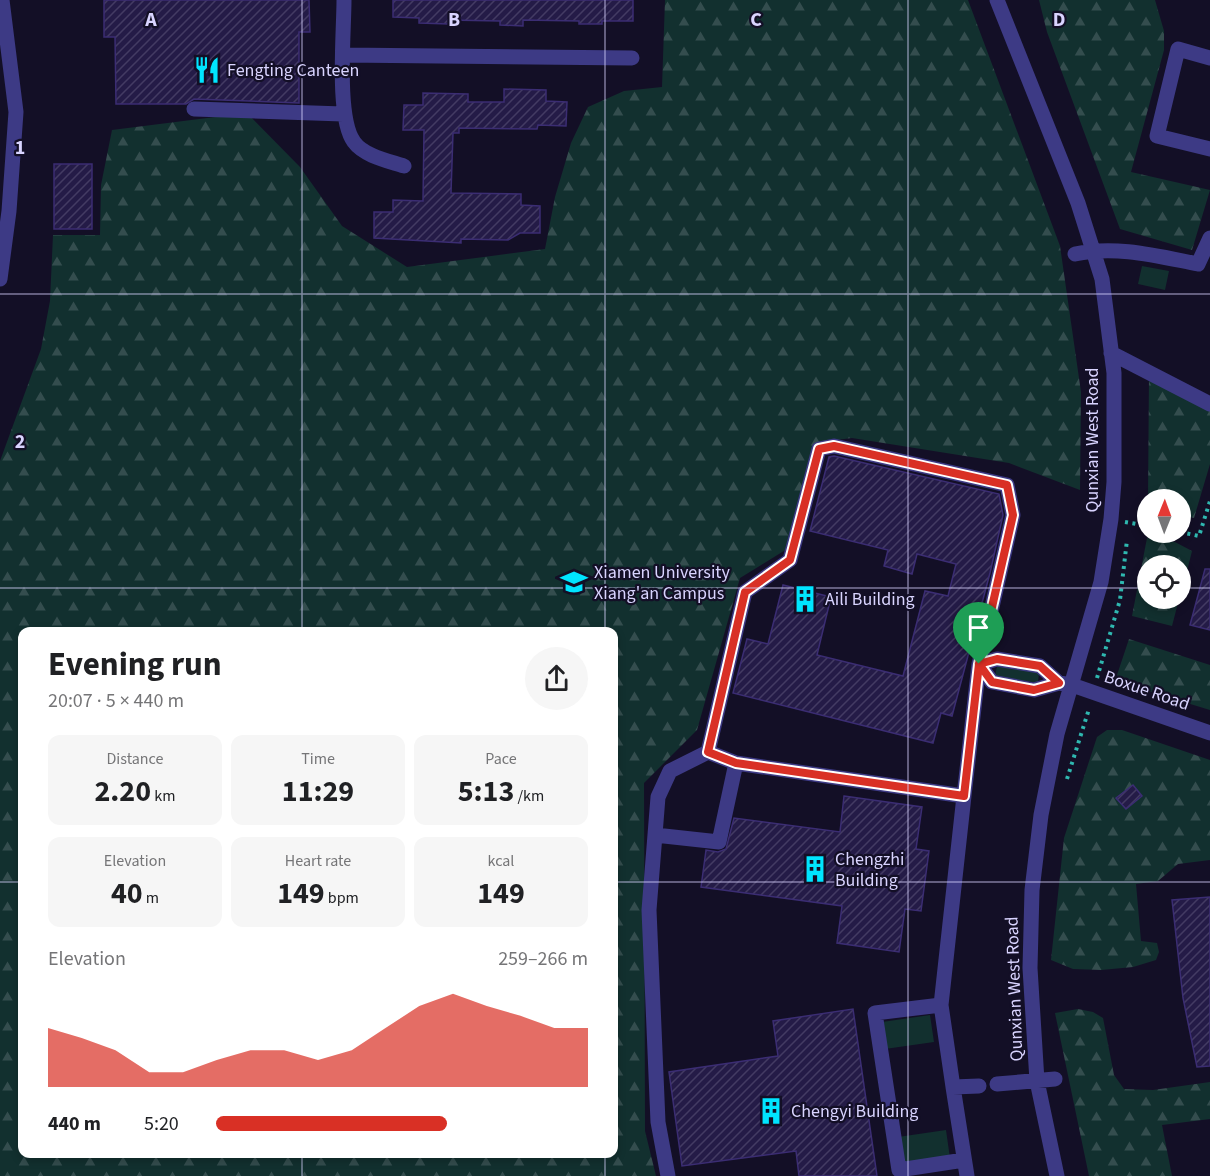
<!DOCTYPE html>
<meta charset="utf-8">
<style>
:root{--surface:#fff;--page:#f6f6f6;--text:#202124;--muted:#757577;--accent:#d93025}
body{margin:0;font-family:"Source Sans 3",sans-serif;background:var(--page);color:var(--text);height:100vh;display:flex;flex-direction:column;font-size:22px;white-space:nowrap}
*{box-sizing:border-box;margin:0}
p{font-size:20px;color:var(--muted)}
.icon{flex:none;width:33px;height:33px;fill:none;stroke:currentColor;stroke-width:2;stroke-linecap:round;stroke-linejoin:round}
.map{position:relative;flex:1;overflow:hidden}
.panel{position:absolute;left:18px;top:627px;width:600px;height:531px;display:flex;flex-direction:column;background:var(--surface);border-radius:12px;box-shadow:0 3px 9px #0003}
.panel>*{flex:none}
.needle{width:39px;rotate:1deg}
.fabs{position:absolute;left:1137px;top:489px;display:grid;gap:12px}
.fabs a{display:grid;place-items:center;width:54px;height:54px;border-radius:50%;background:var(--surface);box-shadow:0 3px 9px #0003;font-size:30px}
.pin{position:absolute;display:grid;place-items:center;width:51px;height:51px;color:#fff;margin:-62px -26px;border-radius:50% 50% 50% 0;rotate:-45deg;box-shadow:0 0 6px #0007}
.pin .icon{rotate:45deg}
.round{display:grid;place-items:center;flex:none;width:63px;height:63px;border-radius:32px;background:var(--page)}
.head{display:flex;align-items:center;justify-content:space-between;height:102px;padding:0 30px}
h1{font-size:33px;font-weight:700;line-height:45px}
.metrics{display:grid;grid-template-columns:repeat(3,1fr);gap:9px;height:102px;padding:6px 30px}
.metrics div{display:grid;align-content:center;border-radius:12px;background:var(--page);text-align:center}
.metrics b{font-size:30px;font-weight:700}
.metrics small{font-size:16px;font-weight:400}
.metrics p{font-size:16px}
.chart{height:168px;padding:12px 30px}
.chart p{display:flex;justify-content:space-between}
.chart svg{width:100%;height:108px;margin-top:6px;fill:var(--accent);opacity:.7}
ul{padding:0 30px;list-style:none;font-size:20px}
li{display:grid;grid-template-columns:96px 72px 1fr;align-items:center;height:45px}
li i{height:15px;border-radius:8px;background:var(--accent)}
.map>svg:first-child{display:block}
.green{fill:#12302f}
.forest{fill:url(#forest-firs);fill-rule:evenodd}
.building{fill:url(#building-hatch);stroke:#3b2d73;stroke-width:1.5}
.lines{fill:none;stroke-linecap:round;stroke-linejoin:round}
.path{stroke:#2fb8b0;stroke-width:4;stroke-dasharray:3 4.5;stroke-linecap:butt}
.minor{stroke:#3d3a85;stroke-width:15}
.route-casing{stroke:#fff;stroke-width:12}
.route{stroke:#d93025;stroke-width:8}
.grid{fill:none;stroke:#d9d4ff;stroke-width:1.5;stroke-opacity:0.55}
.labels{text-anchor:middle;stroke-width:4.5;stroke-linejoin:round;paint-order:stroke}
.poi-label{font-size:18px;fill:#d9d4ff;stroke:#130f26;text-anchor:start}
.street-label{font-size:18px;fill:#d9d4ff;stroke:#130f26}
.grid-label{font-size:20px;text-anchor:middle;font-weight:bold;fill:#d9d4ff;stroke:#130f26;stroke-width:4.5;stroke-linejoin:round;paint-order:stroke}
</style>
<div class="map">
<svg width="1210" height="1176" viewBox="0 0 1210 1176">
<defs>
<pattern id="forest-firs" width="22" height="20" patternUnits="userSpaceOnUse" patternTransform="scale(1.5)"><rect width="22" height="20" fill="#12302f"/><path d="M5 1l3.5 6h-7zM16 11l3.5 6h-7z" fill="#344d4e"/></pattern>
<pattern id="building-hatch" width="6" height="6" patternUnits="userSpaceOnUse" patternTransform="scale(1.5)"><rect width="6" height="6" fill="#241b47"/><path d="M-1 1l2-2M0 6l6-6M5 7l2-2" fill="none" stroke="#433b63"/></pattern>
</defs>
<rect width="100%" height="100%" fill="#130f26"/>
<path class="green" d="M 1142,266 L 1169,271 L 1165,290 L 1138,284 Z
M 997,666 L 1039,673 L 1038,683 L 995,676 Z
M 930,1015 L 934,1042 L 885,1049 L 882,1022 Z
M 946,1130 L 950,1158 L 902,1164 L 898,1137 Z"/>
<path class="forest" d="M 665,0 L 968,0 L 1060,246 L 1081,392 L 1080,490 L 1009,463 L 852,438 L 828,441 L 795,544 L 740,578 L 697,730 L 644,783 L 645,1131 L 656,1176 L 0,1176 L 0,461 L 41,349 L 50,301 L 53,235 L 100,235 L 101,185 L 112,130 L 247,113 L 300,167 L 342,226 L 407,267 L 545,249 L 555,197 L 571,143 L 588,107 L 624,91 L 662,87 ZM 22,632 L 614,632 L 614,1154 L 22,1154 Z
M 1039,0 L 1155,0 L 1164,31 L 1164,50 L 1131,172 L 1210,190 L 1192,250 L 1120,229 L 1047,32 Z
M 1149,375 L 1210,407 L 1210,464 L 1194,518 L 1181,515 L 1180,500 L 1148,500 Z
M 1147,538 L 1175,542 L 1192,551 L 1181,595 L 1180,566 L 1148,566 L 1148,598 L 1179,599 L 1172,626 L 1132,616 Z
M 1129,639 L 1210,665 L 1210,710 L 1115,681 Z
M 1107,730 L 1122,730 L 1210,760 L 1210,860 L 1178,864 L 1158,881 L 1136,884 L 1141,941 L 1157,943 L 1159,952 L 1156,960 L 1133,967 L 1101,970 L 1073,969 L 1051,960 L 1064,838 L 1097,737 Z
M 1078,1009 L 1093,1012 L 1103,1018 L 1114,1075 L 1124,1089 L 1153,1090 L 1210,1082 L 1210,1119 L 1162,1125 L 1172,1176 L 1089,1176 L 1055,1013 Z"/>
<path class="building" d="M 104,0 L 309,0 L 310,32 L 299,32 L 299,103 L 194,99 L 186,104 L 116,104 L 115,37 L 104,37 Z
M 393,0 L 633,0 L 633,21 L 602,21 L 602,24 L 579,24 L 579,21 L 523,20 L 523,26 L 500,25 L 500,21 L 448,20 L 448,24 L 419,23 L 419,18 L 393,17 Z
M 504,89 L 546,90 L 546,101 L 567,102 L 566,126 L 538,125 L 537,129 L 459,128 L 459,133 L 453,133 L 451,193 L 521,194 L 521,205 L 540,206 L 540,233 L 520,233 L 508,240 L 461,239 L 461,243 L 374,238 L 374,212 L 393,212 L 393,200 L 423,201 L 424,130 L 403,130 L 404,105 L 423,105 L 423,93 L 468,94 L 468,102 L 504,102 Z
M 54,164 L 92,164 L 92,229 L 54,229 Z
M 834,456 L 999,494 L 1003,515 L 990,573 L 952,716 L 941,713 L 933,743 L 733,693 L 747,639 L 768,644 L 783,585 L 831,597 L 817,655 L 903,676 L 925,591 L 948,596 L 956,564 L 917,554 L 912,574 L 884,566 L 888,550 L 810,531 L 829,457 Z
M 1205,569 L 1210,569 L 1210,630 L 1190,625 Z
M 1133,785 L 1142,796 L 1126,809 L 1116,798 Z
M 844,796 L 922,807 L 916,849 L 929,851 L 921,911 L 905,909 L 899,952 L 837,943 L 842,906 L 701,887 L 706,850 L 718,852 L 726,849 L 734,818 L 840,832 Z
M 1210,897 L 1210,1066 L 1197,1067 L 1183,998 L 1172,900 Z
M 853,1009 L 877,1176 L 799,1176 L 796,1151 L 682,1166 L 669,1072 L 778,1056 L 773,1021 Z"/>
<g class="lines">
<path class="path" d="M 1125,522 L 1148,526
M 1180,532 L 1199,536 L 1210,501
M 1097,678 L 1120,600 L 1127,540
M 1067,779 L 1089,709"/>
<path class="minor" d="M 344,0 C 344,33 336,118 354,142 C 364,156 389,161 404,166
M 997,0 L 1078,203 L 1102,279 L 1114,373 L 1114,482 L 1111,519 L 1101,582 L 1057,734 L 1041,815 L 1032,890 L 1030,968 L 1037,1081 L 1057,1176
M 344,55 L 632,58
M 1210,58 L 1178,49 L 1157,136 L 1210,149
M 194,109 L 343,114
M 1075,254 C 1116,245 1157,256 1198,264 L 1210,238
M 0,279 L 9,211 L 16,112 L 2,0
M 1111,353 L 1210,404
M 1059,683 L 1040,666 L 997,659 L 979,664 L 992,682 L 1034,690 L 1059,683 L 1072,685 L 1210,733
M 655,835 L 719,842 L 736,763
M 941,1005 L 964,796 L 736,763 L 708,752 L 745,592 L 790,560 L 819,449 L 834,446 L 1007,485 L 1013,515 L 979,664 L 964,796
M 997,1084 L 1055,1079
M 953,1087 L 941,1005 L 875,1013 L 899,1170 L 964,1160
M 668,1176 L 658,1122 L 649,910 L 658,797 L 670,771 L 708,752
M 967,1176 L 953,1087 L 979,1086"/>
</g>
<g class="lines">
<defs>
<path id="route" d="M 979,664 L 964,796 L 736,763 L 708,752 L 745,592 L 790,560 L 819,449 L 834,446 L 1007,485 L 1013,515 L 979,664 L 997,659 L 1040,666 L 1059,683 L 1034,690 L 992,682 L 979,664"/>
</defs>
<use href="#route" class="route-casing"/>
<use href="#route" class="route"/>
</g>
<path class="grid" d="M 302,0 L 302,632M 605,0 L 605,632M 908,0 L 908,1176M 0,294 L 1210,294M 0,588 L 1148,588M 1180,588 L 1210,588M 0,882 L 22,882M 614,882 L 1210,882M 302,1154 L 302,1176M 605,1154 L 605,1176"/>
<defs>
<symbol id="restaurant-bare" viewBox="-9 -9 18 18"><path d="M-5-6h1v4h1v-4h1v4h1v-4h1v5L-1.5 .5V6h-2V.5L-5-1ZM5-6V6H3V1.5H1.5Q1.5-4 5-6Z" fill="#00e5ff" stroke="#130f26" stroke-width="2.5" paint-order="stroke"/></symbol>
<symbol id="university-bare" viewBox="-9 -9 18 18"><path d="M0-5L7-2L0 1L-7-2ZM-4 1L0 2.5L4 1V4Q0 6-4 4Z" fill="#00e5ff" stroke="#130f26" stroke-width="2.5" paint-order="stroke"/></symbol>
<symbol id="building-bare" viewBox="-9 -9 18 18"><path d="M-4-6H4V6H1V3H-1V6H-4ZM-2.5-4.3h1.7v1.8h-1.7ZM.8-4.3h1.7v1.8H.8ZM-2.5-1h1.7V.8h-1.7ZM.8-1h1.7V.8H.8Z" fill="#00e5ff" stroke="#130f26" stroke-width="2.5" paint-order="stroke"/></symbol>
</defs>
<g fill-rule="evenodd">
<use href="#restaurant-bare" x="188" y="51" width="38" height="38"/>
<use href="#university-bare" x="555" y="563" width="38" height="38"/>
<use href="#building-bare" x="786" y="580" width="38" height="38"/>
<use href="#building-bare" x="796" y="850" width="38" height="38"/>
<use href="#building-bare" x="752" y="1092" width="38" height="38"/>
</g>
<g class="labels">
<g class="poi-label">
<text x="227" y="76">Fengting Canteen</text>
<text x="594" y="578">Xiamen University<tspan x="594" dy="21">Xiang'an Campus</tspan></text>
<text x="825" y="605">Aili Building</text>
<text x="835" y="865">Chengzhi<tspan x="835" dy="21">Building</tspan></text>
<text x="791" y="1117">Chengyi Building</text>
</g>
<g class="street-label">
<text transform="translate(1092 440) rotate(-90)" y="6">Qunxian West Road</text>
<text transform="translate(1147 690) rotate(19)" y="6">Boxue Road</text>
<text transform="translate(1014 989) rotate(-92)" y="6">Qunxian West Road</text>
</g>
</g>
<g class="grid-label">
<text x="151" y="26">A</text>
<text x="454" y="26">B</text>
<text x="756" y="26">C</text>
<text x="1059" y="26">D</text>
<text x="20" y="154">1</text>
<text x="20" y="448">2</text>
</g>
</svg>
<div class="fabs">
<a><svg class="needle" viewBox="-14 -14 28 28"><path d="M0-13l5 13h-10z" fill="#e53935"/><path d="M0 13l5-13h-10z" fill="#757577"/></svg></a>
<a><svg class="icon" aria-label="locate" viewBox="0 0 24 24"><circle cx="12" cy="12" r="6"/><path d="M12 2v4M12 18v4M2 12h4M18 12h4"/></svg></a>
</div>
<div class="pin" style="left:979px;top:664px;background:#1e9e55"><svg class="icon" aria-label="arrive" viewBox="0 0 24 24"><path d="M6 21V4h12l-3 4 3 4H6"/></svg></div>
<section class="panel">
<div class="head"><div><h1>Evening run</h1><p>20:07 · 5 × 440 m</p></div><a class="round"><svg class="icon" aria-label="share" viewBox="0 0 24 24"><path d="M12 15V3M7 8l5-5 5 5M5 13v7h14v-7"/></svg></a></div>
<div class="metrics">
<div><p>Distance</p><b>2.20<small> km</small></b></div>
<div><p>Time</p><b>11:29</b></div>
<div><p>Pace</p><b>5:13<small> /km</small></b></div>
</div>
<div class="metrics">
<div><p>Elevation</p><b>40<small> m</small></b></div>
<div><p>Heart rate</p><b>149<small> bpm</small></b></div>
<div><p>kcal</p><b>149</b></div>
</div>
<div class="chart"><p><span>Elevation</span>259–266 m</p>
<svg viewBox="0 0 160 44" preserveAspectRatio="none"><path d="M0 44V20L10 24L20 29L30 38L40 38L50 33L60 29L70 29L80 33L90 29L100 20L110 11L120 6L130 11L140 15L150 20L160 20V44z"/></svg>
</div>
<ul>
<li><b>440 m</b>5:20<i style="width:62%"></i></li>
</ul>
</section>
</div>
